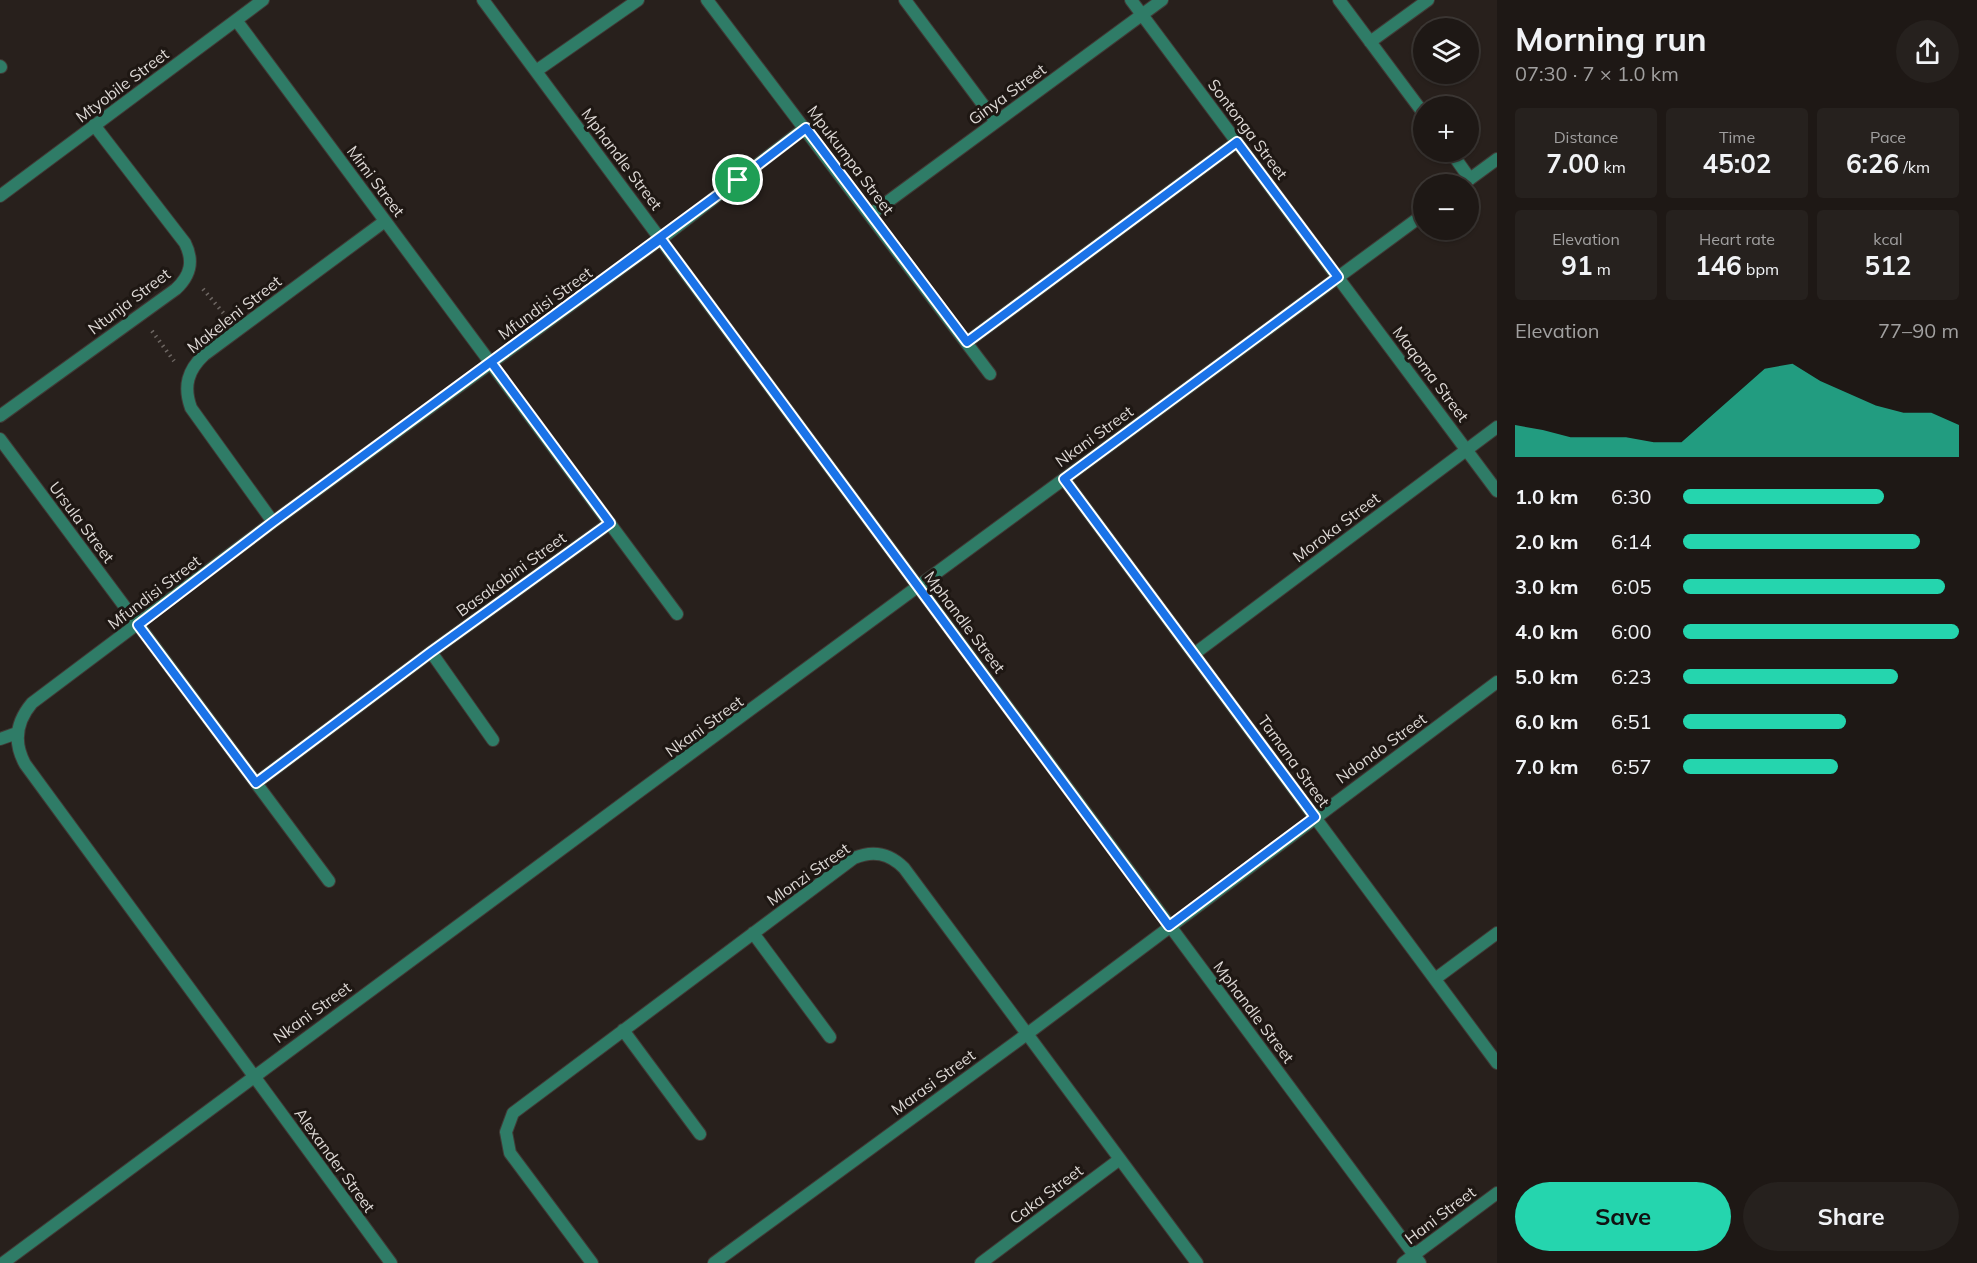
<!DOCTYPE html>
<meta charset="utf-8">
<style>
:root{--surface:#1e1815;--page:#26211e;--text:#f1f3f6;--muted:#a1a0a0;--line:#3c3734;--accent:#25d5ae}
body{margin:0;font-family:Mulish,sans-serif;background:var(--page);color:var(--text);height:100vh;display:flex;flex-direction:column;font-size:22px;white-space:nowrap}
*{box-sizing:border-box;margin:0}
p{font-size:20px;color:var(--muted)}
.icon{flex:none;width:33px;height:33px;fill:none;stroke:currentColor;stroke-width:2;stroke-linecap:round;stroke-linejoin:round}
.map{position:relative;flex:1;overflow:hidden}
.side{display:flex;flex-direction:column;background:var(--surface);width:480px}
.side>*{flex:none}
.buttons{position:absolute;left:1413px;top:18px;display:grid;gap:12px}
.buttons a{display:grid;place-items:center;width:66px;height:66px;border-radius:50%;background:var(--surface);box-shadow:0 2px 4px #0004,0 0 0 2px var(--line);font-size:30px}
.pin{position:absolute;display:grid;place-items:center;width:51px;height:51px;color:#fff;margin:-26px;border:3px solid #fff;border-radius:50%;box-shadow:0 2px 6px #0007}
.round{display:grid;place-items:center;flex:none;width:63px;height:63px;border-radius:32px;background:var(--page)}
.headline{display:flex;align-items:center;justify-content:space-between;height:102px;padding:0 18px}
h1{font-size:33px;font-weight:700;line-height:45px}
.stats{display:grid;grid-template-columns:repeat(3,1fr);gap:9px;height:102px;padding:6px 18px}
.stats div{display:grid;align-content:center;border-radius:6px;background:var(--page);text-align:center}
.stats b{font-size:26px;font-weight:700}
.stats small{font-size:16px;font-weight:400}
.stats p{font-size:16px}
.chart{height:168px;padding:12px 18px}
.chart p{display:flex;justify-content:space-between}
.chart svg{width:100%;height:108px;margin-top:6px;fill:var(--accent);opacity:.7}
.button{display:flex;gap:12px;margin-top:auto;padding:12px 18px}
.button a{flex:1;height:69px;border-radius:36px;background:var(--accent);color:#111;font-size:24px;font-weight:700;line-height:69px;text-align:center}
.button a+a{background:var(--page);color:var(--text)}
ul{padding:0 18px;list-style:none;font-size:20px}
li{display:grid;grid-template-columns:96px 72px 1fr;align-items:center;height:45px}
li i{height:15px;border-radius:8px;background:var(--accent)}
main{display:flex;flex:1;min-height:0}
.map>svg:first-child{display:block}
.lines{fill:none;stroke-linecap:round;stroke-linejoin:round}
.minor-casing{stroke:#413a36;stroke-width:14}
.path{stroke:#6d6662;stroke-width:4;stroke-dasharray:1.5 4.5;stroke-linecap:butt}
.minor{stroke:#2f7c67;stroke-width:12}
.route-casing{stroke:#fff;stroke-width:12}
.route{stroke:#1a73e8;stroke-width:8}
.labels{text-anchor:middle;stroke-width:6;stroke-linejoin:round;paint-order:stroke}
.street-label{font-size:16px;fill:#ddd8d5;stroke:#1e1713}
</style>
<main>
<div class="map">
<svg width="1497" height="1263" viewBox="0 0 1497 1263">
<rect width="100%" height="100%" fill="#28201c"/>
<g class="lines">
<defs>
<path id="minor" d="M 483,0 L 1420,1263
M 707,0 L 990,374
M 905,0 L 996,122
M 1131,0 L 1497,491
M 1339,0 L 1424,114
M 236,20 L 677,614
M 1370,42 L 1428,0
M 0,66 L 1,67
M 536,71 L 638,0
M 1451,152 L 1470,179
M 1463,184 L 1497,159
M 0,196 L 263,0
M 871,214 L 1162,0
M 967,342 L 1237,142
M 0,416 L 176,289 C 191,275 194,261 185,243 L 94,125
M 0,439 L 329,881
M 1064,479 L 1497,1063
M 273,522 L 191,408 C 183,386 188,370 204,355 L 385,221
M 431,652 L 493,740
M 1194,654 L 1497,427
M 0,739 L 17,733
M 256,783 L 431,652 L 610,523
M 753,933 L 830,1037
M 1435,979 L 1497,933
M 623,1030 L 700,1134
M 3,1263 C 474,910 951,564 1424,214
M 391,1263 L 25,764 C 13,742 16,722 32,703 L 273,522 L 661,239 L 805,128
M 592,1263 L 510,1153 L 506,1132 L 513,1113 L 854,858 C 873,850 889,853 904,868 L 1197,1263
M 714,1263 L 1027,1034 L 1497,682
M 981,1263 L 1120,1159
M 1403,1263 L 1497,1193"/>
</defs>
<use href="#minor" class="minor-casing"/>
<path class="path" d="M 203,289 L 225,315
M 152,331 L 174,361"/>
<use href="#minor" class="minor"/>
</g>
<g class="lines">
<defs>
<path id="route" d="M 738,180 L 273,522 L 138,625 L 256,783 L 431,652 L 610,523 L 491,362 L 661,239 L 1169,926 L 1315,817 L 1064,479 L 1338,277 L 1237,142 L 967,342 L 806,128 L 738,180"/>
</defs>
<use href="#route" class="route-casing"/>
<use href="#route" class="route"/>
</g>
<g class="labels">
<g class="street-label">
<text transform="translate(122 85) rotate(-37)" y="6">Mtyobile Street</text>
<text transform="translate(1007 94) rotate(-36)" y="6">Ginya Street</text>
<text transform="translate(1248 129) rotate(53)" y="6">Sontonga Street</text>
<text transform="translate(622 159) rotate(53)" y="6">Mphandle Street</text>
<text transform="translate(851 160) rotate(53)" y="6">Mpukumpa Street</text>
<text transform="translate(376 181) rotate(53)" y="6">Mimi Street</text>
<text transform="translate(129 301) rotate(-37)" y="6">Ntunja Street</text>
<text transform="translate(545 303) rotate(-36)" y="6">Mfundisi Street</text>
<text transform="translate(234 314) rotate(-38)" y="6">Makeleni Street</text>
<text transform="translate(1431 374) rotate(53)" y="6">Maqoma Street</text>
<text transform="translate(1094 436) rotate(-36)" y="6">Nkani Street</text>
<text transform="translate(82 522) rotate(53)" y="6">Ursula Street</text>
<text transform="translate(1336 527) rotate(-37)" y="6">Moroka Street</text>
<text transform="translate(511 574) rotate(-36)" y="6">Basakabini Street</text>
<text transform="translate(154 592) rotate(-37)" y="6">Mfundisi Street</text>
<text transform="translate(965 622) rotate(53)" y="6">Mphandle Street</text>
<text transform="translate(704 726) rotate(-36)" y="6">Nkani Street</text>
<text transform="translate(1381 748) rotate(-36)" y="6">Ndondo Street</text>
<text transform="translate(1294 761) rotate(54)" y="6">Tamana Street</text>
<text transform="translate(808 874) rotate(-35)" y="6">Mlonzi Street</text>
<text transform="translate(312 1012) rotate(-36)" y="6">Nkani Street</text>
<text transform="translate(1254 1012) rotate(53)" y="6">Mphandle Street</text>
<text transform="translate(933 1082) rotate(-36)" y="6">Marasi Street</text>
<text transform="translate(335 1160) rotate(54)" y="6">Alexander Street</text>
<text transform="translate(1046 1194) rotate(-37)" y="6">Caka Street</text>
<text transform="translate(1440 1215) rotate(-37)" y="6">Hani Street</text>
</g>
</g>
</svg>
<div class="buttons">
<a><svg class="icon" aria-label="layers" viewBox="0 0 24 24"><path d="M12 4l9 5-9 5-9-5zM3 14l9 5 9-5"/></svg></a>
<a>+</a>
<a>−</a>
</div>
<div class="pin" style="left:738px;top:180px;background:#1e9e55"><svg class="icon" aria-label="arrive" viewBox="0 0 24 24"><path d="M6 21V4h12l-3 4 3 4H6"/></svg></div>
</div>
<section class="side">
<div class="headline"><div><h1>Morning run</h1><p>07:30 · 7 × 1.0 km</p></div><a class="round"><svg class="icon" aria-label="share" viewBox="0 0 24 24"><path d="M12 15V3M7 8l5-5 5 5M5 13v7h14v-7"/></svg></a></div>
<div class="stats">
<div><p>Distance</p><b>7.00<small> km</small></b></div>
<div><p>Time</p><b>45:02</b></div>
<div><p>Pace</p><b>6:26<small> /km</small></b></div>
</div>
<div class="stats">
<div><p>Elevation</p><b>91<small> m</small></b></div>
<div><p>Heart rate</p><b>146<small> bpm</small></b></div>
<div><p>kcal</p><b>512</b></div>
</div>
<div class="chart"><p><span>Elevation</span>77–90 m</p>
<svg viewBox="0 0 160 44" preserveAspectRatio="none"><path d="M0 44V31L10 33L20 36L30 36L40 36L50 38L60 38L70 28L80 18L90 8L100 6L110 13L120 18L130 23L140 26L150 26L160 31V44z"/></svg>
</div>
<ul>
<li><b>1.0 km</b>6:30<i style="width:73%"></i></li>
<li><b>2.0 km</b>6:14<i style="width:86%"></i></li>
<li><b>3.0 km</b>6:05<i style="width:95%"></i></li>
<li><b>4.0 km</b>6:00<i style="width:100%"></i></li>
<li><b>5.0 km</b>6:23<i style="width:78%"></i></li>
<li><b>6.0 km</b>6:51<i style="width:59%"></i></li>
<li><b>7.0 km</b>6:57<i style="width:56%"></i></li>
</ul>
<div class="button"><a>Save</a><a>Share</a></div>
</section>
</main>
